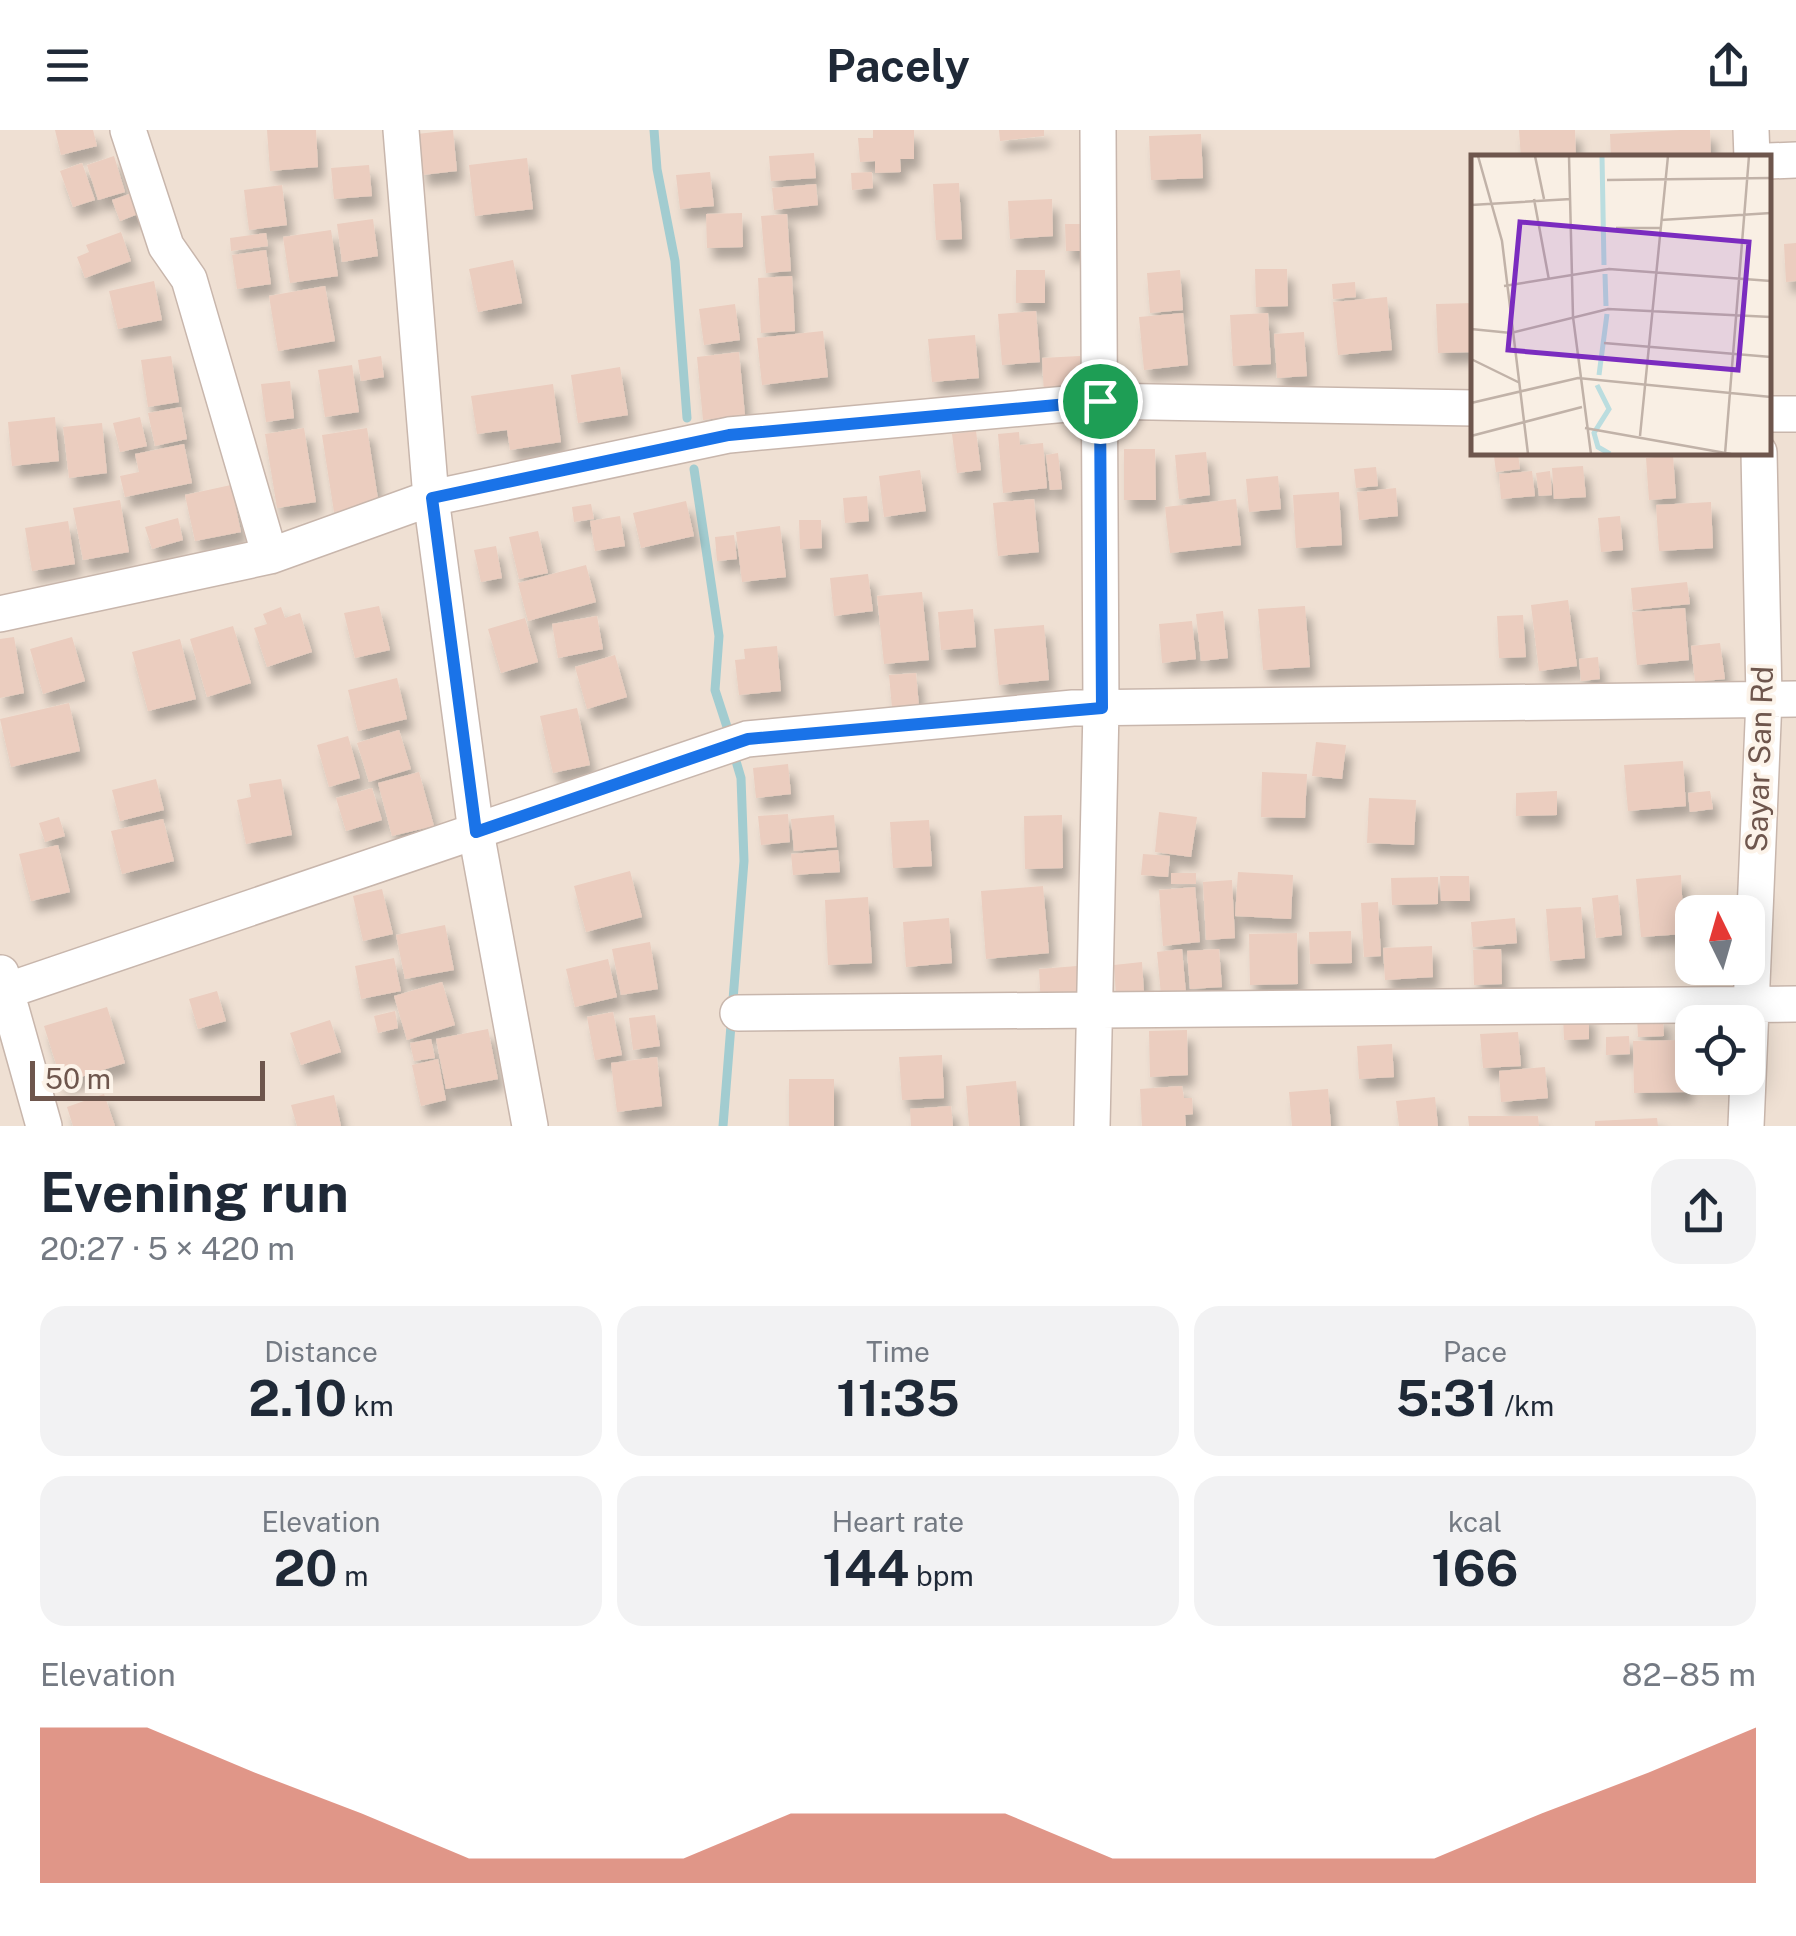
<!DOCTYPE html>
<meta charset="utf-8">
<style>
:root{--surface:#fff;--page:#f2f2f3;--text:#1f2937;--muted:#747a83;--accent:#d46a57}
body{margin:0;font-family:"Public Sans",sans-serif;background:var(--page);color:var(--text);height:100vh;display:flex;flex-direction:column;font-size:38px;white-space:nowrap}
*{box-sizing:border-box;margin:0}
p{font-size:32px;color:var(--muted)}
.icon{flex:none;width:55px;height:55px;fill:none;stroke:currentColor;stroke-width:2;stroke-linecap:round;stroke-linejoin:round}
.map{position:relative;height:996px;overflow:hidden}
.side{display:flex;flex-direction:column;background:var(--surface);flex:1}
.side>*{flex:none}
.needle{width:65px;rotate:355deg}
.controls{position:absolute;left:1675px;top:765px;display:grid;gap:20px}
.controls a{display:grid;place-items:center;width:90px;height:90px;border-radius:20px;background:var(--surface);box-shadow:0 5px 25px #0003;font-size:50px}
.scale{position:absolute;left:30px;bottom:25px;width:235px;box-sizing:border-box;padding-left:10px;border:5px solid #6e564d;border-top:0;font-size:28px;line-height:35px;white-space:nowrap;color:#6e564d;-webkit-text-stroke:8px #fcf3e9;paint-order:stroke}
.pin{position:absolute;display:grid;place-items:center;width:85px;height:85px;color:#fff;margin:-42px;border:5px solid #fff;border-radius:50%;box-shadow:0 2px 10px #0007}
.round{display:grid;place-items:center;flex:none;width:105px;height:105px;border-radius:30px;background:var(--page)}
.overview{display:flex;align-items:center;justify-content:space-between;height:170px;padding:0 40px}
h1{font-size:55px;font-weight:700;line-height:75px}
.figures{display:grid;grid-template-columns:repeat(3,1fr);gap:15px;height:170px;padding:10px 40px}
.figures div{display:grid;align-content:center;border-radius:25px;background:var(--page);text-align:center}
.figures b{font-size:50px;font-weight:700}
.figures small{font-size:28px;font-weight:400}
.figures p{font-size:28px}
.chart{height:280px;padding:20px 40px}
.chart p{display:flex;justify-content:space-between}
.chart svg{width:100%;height:180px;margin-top:10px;fill:var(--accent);opacity:.7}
header{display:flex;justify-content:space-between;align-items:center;height:130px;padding:0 40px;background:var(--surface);font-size:45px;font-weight:700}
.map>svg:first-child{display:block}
.residential{fill:#efe0d3;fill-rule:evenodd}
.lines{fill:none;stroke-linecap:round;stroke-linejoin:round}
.stream{stroke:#a2ccd0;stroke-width:9}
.building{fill:#ebcdbf;filter:url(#shadow)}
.street-casing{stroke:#c8b6ac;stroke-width:38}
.street{stroke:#fff;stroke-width:35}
.route-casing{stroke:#fff;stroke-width:20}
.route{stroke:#1a73e8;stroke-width:12}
.labels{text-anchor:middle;stroke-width:8;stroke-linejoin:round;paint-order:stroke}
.street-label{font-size:30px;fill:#6e564d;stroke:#fcf3e9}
.inset-river{fill:none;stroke:#bbdddf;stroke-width:5}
.inset-road{fill:none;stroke:#c1b2a8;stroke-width:2.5}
.view{fill:#7b2cbf;fill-opacity:0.15;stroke:#7b2cbf;stroke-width:5}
.inset-edge{fill:none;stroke:#6e564d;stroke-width:5}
</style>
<header><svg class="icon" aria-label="menu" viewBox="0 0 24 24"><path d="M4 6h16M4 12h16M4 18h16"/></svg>Pacely<svg class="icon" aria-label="share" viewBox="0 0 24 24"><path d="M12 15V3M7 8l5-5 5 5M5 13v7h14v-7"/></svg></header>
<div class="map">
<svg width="1796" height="996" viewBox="0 0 1796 996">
<defs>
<filter id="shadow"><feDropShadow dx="6" dy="11" stdDeviation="5" flood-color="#0004"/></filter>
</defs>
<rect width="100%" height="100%" fill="#f9efe4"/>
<path class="residential" d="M 0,0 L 1796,0 L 1796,996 L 0,996 ZM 1474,28 L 1768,28 L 1768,322 L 1474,322 ZM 1692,782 L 1748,782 L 1748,838 L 1692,838 ZM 1692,892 L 1748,892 L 1748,948 L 1692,948 Z"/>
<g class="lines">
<path class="stream" d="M 654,0 L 657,39 L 675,131 L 687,288
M 694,339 L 719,506 L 715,560 L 730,606
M 723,996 L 744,731 L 741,648 L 733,621"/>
</g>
<path class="building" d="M 55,0 L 93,0 L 97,16 L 61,25 Z
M 267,0 L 316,0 L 318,37 L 270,41 Z
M 453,0 L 457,41 L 422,45 L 417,4 Z
M 873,0 L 914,0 L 914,29 L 900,29 L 901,42 L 875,43 L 875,31 L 860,32 L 858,8 L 873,8 Z
M 999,0 L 1044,0 L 1044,6 L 1000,11 Z
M 1519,0 L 1575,0 L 1576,28 L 1521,28 Z
M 1680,0 L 1710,0 L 1711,28 L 1611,28 L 1610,4 Z
M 1201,4 L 1203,48 L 1151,50 L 1149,6 Z
M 814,23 L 816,48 L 771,51 L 769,26 Z
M 114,26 L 125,62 L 98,70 L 87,35 Z
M 527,28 L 533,79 L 475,86 L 469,35 Z
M 82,33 L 95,70 L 73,77 L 60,41 Z
M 369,35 L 372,66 L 334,69 L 331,38 Z
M 710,42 L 714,76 L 680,79 L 676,45 Z
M 872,42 L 873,58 L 852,60 L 851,43 Z
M 959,53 L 962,109 L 936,110 L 933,54 Z
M 816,54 L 818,75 L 774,80 L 772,58 Z
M 282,55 L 287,95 L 249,100 L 244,60 Z
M 138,61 L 146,81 L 120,91 L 112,70 Z
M 1052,69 L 1053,106 L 1010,109 L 1008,71 Z
M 742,83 L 743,117 L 707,118 L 706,84 Z
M 787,84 L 791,141 L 766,143 L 761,86 Z
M 373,89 L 378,126 L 342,132 L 337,94 Z
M 1065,94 L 1083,94 L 1084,121 L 1066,121 Z
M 331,100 L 338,146 L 290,153 L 283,107 Z
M 121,102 L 131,131 L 85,148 L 77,127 L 89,122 L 86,115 Z
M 266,103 L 268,116 L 231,121 L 230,108 Z
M 1796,113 L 1796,151 L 1786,152 L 1784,114 Z
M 266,120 L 271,154 L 237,159 L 232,125 Z
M 513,130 L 522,173 L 478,182 L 469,139 Z
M 1255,139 L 1287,139 L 1288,176 L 1256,177 Z
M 1016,140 L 1045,140 L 1045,173 L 1016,173 Z
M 1180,140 L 1183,180 L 1150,183 L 1147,143 Z
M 792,146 L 795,201 L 761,203 L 758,148 Z
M 154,151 L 162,190 L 118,199 L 109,161 Z
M 1355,152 L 1356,167 L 1333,169 L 1332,154 Z
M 325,156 L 335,211 L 278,221 L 269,166 Z
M 1387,167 L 1392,220 L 1338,225 L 1333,172 Z
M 1474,173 L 1474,222 L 1438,223 L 1436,174 Z
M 735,174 L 740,210 L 704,215 L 699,179 Z
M 1036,181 L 1040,232 L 1002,235 L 998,184 Z
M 1183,183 L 1188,235 L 1144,240 L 1139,187 Z
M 1268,183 L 1271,234 L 1233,236 L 1230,185 Z
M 823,201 L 828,247 L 762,255 L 757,208 Z
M 1304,202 L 1307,246 L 1277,248 L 1274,204 Z
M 975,205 L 979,248 L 932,252 L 928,209 Z
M 739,222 L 745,285 L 703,290 L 697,227 Z
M 171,226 L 179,272 L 148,277 L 141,230 Z
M 381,226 L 384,247 L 361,251 L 358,230 Z
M 1080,226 L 1082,264 L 1044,265 L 1042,228 Z
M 352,235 L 359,282 L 325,287 L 318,240 Z
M 620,237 L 628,285 L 578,293 L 571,245 Z
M 290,251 L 294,288 L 266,292 L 261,254 Z
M 553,254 L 561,312 L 510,320 L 507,300 L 477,304 L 471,266 Z
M 181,277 L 187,309 L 155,316 L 148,283 Z
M 55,287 L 59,331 L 12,336 L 8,292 Z
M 140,287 L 147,316 L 120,322 L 113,293 Z
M 102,293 L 107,343 L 69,348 L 63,297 Z
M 304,298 L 316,372 L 277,378 L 265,304 Z
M 367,298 L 379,375 L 334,382 L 322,305 Z
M 976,301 L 981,340 L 957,343 L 952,304 Z
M 1019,302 L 1020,315 L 1043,313 L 1047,358 L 1003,363 L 998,304 Z
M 184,314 L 192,353 L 125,367 L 120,346 L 139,342 L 135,324 Z
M 1124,319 L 1155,319 L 1156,370 L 1124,370 Z
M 1206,322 L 1210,365 L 1179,369 L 1175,325 Z
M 1058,323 L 1062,359 L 1050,360 L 1046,325 Z
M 1518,324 L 1520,339 L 1496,342 L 1494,326 Z
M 1673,325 L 1676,368 L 1649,370 L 1646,328 Z
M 1583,336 L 1586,367 L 1554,369 L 1552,338 Z
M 1376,337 L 1378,356 L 1356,358 L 1354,339 Z
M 920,340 L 926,381 L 884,387 L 879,346 Z
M 1532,341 L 1535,366 L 1501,369 L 1499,344 Z
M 1550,341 L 1552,365 L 1539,366 L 1536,343 Z
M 1278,346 L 1281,379 L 1249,382 L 1246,349 Z
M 231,355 L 241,402 L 195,411 L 185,365 Z
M 1396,358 L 1398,386 L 1359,390 L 1357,362 Z
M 1339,362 L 1342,415 L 1296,418 L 1293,365 Z
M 867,366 L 869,391 L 845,393 L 843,368 Z
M 1034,369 L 1039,422 L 998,426 L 993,373 Z
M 1236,369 L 1241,415 L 1170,423 L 1165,377 Z
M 120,370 L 129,422 L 83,430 L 73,378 Z
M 686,371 L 694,406 L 641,418 L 633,383 Z
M 1711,372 L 1713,418 L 1659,421 L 1656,375 Z
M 591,374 L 594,389 L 574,392 L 572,377 Z
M 620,386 L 625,416 L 595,421 L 590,391 Z
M 1620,386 L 1623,420 L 1601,422 L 1598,388 Z
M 178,388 L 183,410 L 152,419 L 145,397 Z
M 799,390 L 821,390 L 822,418 L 800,419 Z
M 68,391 L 75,434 L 32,441 L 25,398 Z
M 780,396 L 786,447 L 742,452 L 736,402 Z
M 538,401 L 548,443 L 519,449 L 509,407 Z
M 734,405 L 737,429 L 717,431 L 715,407 Z
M 496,416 L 502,448 L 481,452 L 474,420 Z
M 586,435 L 596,472 L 528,491 L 518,453 Z
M 868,444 L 873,481 L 834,486 L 830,448 Z
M 1687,452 L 1690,474 L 1633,480 L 1631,458 Z
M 922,462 L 929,530 L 884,534 L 877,466 Z
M 1568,470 L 1577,536 L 1539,541 L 1531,475 Z
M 379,476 L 390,520 L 355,528 L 344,483 Z
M 1305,476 L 1310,537 L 1263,540 L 1258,479 Z
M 281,477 L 285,488 L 300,483 L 312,522 L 267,537 L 254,498 L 267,494 L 263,484 Z
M 1685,478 L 1689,530 L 1637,535 L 1632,482 Z
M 973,479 L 976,517 L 941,520 L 938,482 Z
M 1223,481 L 1228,528 L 1201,531 L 1196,484 Z
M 1523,485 L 1526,527 L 1499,528 L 1497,486 Z
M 597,486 L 603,519 L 558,528 L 552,494 Z
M 525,488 L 538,532 L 501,543 L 488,499 Z
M 1192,491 L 1196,529 L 1162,533 L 1159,494 Z
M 1044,495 L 1049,550 L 999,555 L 994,499 Z
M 233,496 L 251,553 L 207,567 L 190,509 Z
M 14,507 L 24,563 L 0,568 L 0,509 Z
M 72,507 L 85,551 L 43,564 L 30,519 Z
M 180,509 L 196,569 L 148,581 L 132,522 Z
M 1720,513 L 1725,549 L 1695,552 L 1691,516 Z
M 777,516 L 781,561 L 739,565 L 735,530 L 745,529 L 744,519 Z
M 615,525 L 627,567 L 587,579 L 575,537 Z
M 1598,527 L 1600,549 L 1581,551 L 1579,529 Z
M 916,543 L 920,587 L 893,589 L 889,545 Z
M 397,548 L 407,589 L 358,601 L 348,560 Z
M 69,573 L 80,621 L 11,637 L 0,589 Z
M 577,578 L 590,635 L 553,643 L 540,586 Z
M 399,600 L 411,639 L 369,652 L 357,613 Z
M 348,606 L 360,648 L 329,657 L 317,615 Z
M 1316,612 L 1346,615 L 1342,649 L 1312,646 Z
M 1683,631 L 1686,676 L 1628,681 L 1624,635 Z
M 788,634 L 791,664 L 756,668 L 753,638 Z
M 419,642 L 434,696 L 392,706 L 378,653 Z
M 1262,642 L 1307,644 L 1305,688 L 1261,687 Z
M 156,649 L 164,680 L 120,691 L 112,660 Z
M 281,649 L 292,705 L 246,714 L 237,670 L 251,667 L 249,654 Z
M 372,658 L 382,690 L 346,701 L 336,668 Z
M 1557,661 L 1557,685 L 1516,686 L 1516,663 Z
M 1710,661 L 1713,679 L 1690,682 L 1688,663 Z
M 1369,668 L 1416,670 L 1414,715 L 1367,713 Z
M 1159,682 L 1197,687 L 1191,727 L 1155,722 Z
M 788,684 L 790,712 L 761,715 L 758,686 Z
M 834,685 L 837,717 L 794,721 L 791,689 Z
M 1062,685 L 1063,738 L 1025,739 L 1024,686 Z
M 59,687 L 65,706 L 45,712 L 39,693 Z
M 163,689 L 174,731 L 122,744 L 111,701 Z
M 929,690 L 932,736 L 893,738 L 890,692 Z
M 58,715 L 70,762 L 31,771 L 19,724 Z
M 838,720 L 840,742 L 793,745 L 791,724 Z
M 1143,724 L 1170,726 L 1168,747 L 1141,745 Z
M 630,741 L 642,787 L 586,802 L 574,756 Z
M 1238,742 L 1293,745 L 1291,789 L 1235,786 Z
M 1171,743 L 1196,743 L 1196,754 L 1171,754 Z
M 1681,745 L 1684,804 L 1641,807 L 1636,749 Z
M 1440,746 L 1469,746 L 1470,771 L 1441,771 Z
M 1438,747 L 1438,774 L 1392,775 L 1391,748 Z
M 1232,750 L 1235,808 L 1206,810 L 1203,752 Z
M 1043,756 L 1049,823 L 986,829 L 981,761 Z
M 1195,757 L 1200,812 L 1163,816 L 1159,760 Z
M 382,759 L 393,804 L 363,811 L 353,766 Z
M 1618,765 L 1622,805 L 1596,808 L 1592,768 Z
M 868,767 L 872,833 L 828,835 L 825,770 Z
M 1378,772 L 1381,826 L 1364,827 L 1361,773 Z
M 1581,777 L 1585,828 L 1550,831 L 1546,779 Z
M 949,788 L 952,833 L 906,837 L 903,792 Z
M 1515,788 L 1517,813 L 1473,817 L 1471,792 Z
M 445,795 L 454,840 L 405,849 L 396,805 Z
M 1351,801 L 1352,833 L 1310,834 L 1309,802 Z
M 1297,803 L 1298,854 L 1250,855 L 1249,804 Z
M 650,812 L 658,859 L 621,865 L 612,819 Z
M 1432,816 L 1433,847 L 1385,850 L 1383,818 Z
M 1182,819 L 1186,863 L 1161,865 L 1157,822 Z
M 1219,819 L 1222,857 L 1190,859 L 1187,821 Z
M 1501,819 L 1502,854 L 1474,855 L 1473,820 Z
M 394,828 L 401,861 L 361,869 L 355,836 Z
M 608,829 L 617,867 L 575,877 L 566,839 Z
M 1142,832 L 1144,863 L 1116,865 L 1114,835 Z
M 1077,836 L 1079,875 L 1041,877 L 1039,839 Z
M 442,852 L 455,895 L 407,910 L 394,866 Z
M 217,861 L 226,891 L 198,899 L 189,869 Z
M 107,877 L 125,933 L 62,953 L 44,896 Z
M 395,881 L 398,898 L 378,903 L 374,886 Z
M 613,882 L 622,925 L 595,930 L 587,887 Z
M 1589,883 L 1589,909 L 1564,910 L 1563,884 Z
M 655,885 L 660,916 L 633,920 L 629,888 Z
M 1663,886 L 1664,906 L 1638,907 L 1637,887 Z
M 330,890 L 341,922 L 301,935 L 290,903 Z
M 488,899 L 498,949 L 446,959 L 436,909 Z
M 1187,900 L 1188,945 L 1150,947 L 1149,901 Z
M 1518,902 L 1521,936 L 1483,938 L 1480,904 Z
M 1629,906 L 1630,924 L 1606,925 L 1606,907 Z
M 431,909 L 435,928 L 414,931 L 410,913 Z
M 1686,910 L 1687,962 L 1634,963 L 1633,911 Z
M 1392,914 L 1394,947 L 1359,949 L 1357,916 Z
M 942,925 L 944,968 L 902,970 L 899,927 Z
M 657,927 L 662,976 L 617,982 L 611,933 Z
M 438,929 L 446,970 L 421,976 L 412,935 Z
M 1545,937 L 1548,968 L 1501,972 L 1499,941 Z
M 789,949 L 834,949 L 834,996 L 789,996 Z
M 1016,951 L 1020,996 L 969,996 L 966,956 Z
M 1182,956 L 1184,968 L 1192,968 L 1193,984 L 1185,985 L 1186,996 L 1142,996 L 1140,959 Z
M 1328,959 L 1331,996 L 1292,996 L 1289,962 Z
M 104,964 L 115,996 L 73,996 L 67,977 Z
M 334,965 L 341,996 L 297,996 L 291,975 Z
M 1435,967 L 1438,996 L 1399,996 L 1396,971 Z
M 951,976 L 953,996 L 911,996 L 910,979 Z
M 1468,986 L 1538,986 L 1539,996 L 1469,996 Z
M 1657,988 L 1658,996 L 1595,996 L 1595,991 Z"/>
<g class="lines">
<defs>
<path id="street" d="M 128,0 L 166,116 L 189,149 L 270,426
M 401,0 L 431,368 L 476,702 L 530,996
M 1751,0 L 1752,28
M 1768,31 L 1796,30
M 1768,284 L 1796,284
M 0,484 L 270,426 L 431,368 L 729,305 L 1100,271 L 1474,278
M 1,843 L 44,996
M 0,863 L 747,609 L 1073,578 L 1796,569
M 738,883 L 1796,874
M 1092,996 L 1101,578 L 1098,0
M 1746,996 L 1764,569 L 1759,322"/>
</defs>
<use href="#street" class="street-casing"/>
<use href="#street" class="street"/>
</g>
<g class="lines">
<defs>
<path id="route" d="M 1100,271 L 1102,578 L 748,609 L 476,702 L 432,368 L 729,305 Z"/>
</defs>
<use href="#route" class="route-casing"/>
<use href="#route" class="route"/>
</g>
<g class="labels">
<g class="street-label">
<text transform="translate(1760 629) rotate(-88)" y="10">Sayar San Rd</text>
</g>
</g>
<g transform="translate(1471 25)">
<rect width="300" height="300" fill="#f9efe4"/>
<path class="inset-river" d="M 131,1 L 133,110M 134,119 L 135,151M 128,220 L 136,159M 126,230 L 138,254 L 123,278 L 127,292 L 139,299"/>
<path class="inset-road" d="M 7,1 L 31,86 L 57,299M 64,1 L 73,44M 98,1 L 102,162 L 120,299M 136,25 L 300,23M 63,44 L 78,125M 0,50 L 100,44M 190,65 L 300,58M 145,73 L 189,73M 33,131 L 138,114 L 300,126M 0,174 L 40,178 L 137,154 L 300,162M 133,188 L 300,202M 0,204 L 49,228M 0,248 L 107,223 L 300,242M 114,273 L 260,299M 0,281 L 111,252M 169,281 L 197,1M 254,299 L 278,1"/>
<path class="view" d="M 49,67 L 278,87 L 267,215 L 37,195 Z"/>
<rect width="300" height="300" class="inset-edge"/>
</g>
</svg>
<div class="controls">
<a><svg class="needle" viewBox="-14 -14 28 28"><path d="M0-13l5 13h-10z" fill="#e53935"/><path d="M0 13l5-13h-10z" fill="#747a83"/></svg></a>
<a><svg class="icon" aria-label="locate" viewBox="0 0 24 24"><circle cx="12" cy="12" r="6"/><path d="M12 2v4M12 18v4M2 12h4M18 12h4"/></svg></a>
</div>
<div class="scale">50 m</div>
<div class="pin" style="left:1100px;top:271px;background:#1e9e55"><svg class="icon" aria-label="arrive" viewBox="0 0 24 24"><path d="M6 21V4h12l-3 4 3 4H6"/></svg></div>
</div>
<section class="side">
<div class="overview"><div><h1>Evening run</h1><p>20:27 · 5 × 420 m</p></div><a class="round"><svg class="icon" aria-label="share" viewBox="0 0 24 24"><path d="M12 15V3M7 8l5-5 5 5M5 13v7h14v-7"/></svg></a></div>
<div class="figures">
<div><p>Distance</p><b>2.10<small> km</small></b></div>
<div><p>Time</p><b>11:35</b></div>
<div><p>Pace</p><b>5:31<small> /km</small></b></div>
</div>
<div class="figures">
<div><p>Elevation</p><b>20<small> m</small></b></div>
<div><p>Heart rate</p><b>144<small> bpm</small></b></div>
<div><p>kcal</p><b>166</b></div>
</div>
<div class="chart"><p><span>Elevation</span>82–85 m</p>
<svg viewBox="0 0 160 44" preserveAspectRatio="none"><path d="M0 44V6L10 6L20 17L30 27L40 38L50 38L60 38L70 27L80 27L90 27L100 38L110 38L120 38L130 38L140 27L150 17L160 6V44z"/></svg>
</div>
</section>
